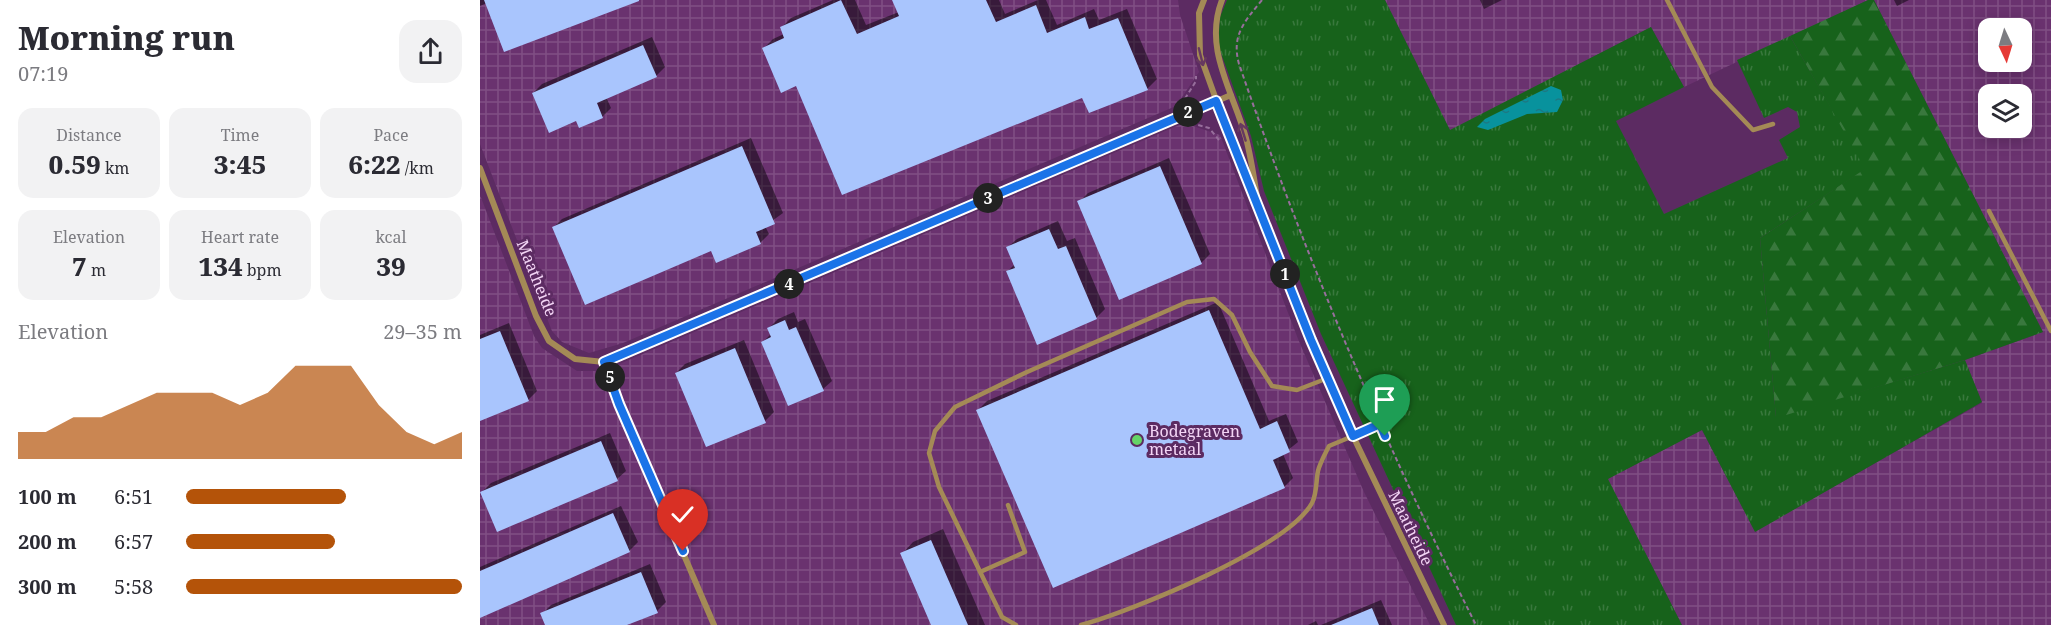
<!DOCTYPE html>
<meta charset="utf-8">
<style>
:root{--surface:#fff;--page:#f2f2f3;--text:#2b2b33;--muted:#7c7c81;--accent:#b45309}
body{margin:0;font-family:"Noto Serif",serif;background:var(--page);color:var(--text);height:100vh;display:flex;flex-direction:column;font-size:22px;white-space:nowrap}
*{box-sizing:border-box;margin:0}
p{font-size:20px;color:var(--muted)}
.icon{flex:none;width:33px;height:33px;fill:none;stroke:currentColor;stroke-width:2;stroke-linecap:round;stroke-linejoin:round}
.map{position:relative;flex:1;overflow:hidden}
.sheet{display:flex;flex-direction:column;background:var(--surface);width:480px}
.sheet>*{flex:none}
.needle{width:39px;rotate:176deg}
.tools{position:absolute;left:1498px;top:18px;display:grid;gap:12px}
.tools a{display:grid;place-items:center;width:54px;height:54px;border-radius:12px;background:var(--surface);box-shadow:0 3px 15px #0003;font-size:30px}
.pin{position:absolute;display:grid;place-items:center;width:51px;height:51px;color:#fff;margin:-62px -26px;border-radius:50% 50% 50% 0;rotate:-45deg;box-shadow:0 0 6px #0007}
.pin .icon{rotate:45deg}
.km{position:absolute;width:30px;height:30px;margin:-15px;border-radius:50%;background:#222;color:#fff;font-size:16px;line-height:30px;text-align:center}
.round{display:grid;place-items:center;flex:none;width:63px;height:63px;border-radius:18px;background:var(--page)}
.head{display:flex;align-items:center;justify-content:space-between;height:102px;padding:0 18px}
h1{font-size:33px;font-weight:800;line-height:45px}
.figures{display:grid;grid-template-columns:repeat(3,1fr);gap:9px;height:102px;padding:6px 18px}
.figures div{display:grid;align-content:center;border-radius:15px;background:var(--page);text-align:center}
.figures b{font-size:26px;font-weight:800}
.figures small{font-size:16px;font-weight:400}
.figures p{font-size:16px}
.chart{height:168px;padding:12px 18px}
.chart p{display:flex;justify-content:space-between}
.chart svg{width:100%;height:108px;margin-top:6px;fill:var(--accent);opacity:.7}
ul{padding:0 18px;list-style:none;font-size:20px}
li{display:grid;grid-template-columns:96px 72px 1fr;align-items:center;height:45px}
li i{height:15px;border-radius:8px;background:var(--accent)}
main{display:flex;flex:1;min-height:0}
.map>svg:first-child{display:block}
.industrial{fill:url(#industrial-grid);fill-rule:evenodd}
.grass{fill:url(#grass-tufts)}
.forest{fill:url(#forest-firs)}
.water{fill:url(#water-ripples)}
.shadow{fill:#0007}
.building{fill:#a9c5fd}
.lines{fill:none;stroke-linecap:round;stroke-linejoin:round}
.path{stroke:#976e9c;stroke-width:2;stroke-dasharray:4.5 3;stroke-linecap:butt}
.lane{stroke:#a48a56;stroke-width:4.5}
.street{stroke:#a48a56;stroke-width:6}
.oneway{stroke:#673960}
.route-casing{stroke:#fff;stroke-width:12}
.route{stroke:#1a73e8;stroke-width:8}
.poi-dot{fill:#65d467;stroke:#5c2b62;stroke-width:2}
.labels{text-anchor:middle;stroke-width:6;stroke-linejoin:round;paint-order:stroke}
.street-label{font-size:16px;fill:#f3d5f5;stroke:#5c2b62}
.poi-label{font-size:16px;fill:#f3d5f5;stroke:#5c2b62;text-anchor:start}
</style>
<main>
<section class="sheet">
<div class="head"><div><h1>Morning run</h1><p>07:19</p></div><a class="round"><svg class="icon" aria-label="share" viewBox="0 0 24 24"><path d="M12 15V3M7 8l5-5 5 5M5 13v7h14v-7"/></svg></a></div>
<div class="figures">
<div><p>Distance</p><b>0.59<small> km</small></b></div>
<div><p>Time</p><b>3:45</b></div>
<div><p>Pace</p><b>6:22<small> /km</small></b></div>
</div>
<div class="figures">
<div><p>Elevation</p><b>7<small> m</small></b></div>
<div><p>Heart rate</p><b>134<small> bpm</small></b></div>
<div><p>kcal</p><b>39</b></div>
</div>
<div class="chart"><p><span>Elevation</span>29–35 m</p>
<svg viewBox="0 0 160 44" preserveAspectRatio="none"><path d="M0 44V33L10 33L20 27L30 27L40 22L50 17L60 17L70 17L80 22L90 17L100 6L110 6L120 6L130 22L140 33L150 38L160 33V44z"/></svg>
</div>
<ul>
<li><b>100 m</b>6:51<i style="width:58%"></i></li>
<li><b>200 m</b>6:57<i style="width:54%"></i></li>
<li><b>300 m</b>5:58<i style="width:100%"></i></li>
</ul>
</section>
<div class="map">
<svg width="1571" height="625" viewBox="0 0 1571 625">
<defs>
<pattern id="industrial-grid" width="8" height="8" patternUnits="userSpaceOnUse" patternTransform="scale(1.5)"><rect width="8" height="8" fill="#6a326f"/><path d="M0 4h8M4 0v8" fill="none" stroke="#804f84"/></pattern>
<pattern id="grass-tufts" width="24" height="20" patternUnits="userSpaceOnUse" patternTransform="scale(1.5)"><rect width="24" height="20" fill="#17621b"/><path d="M3 7l-1-3M5 7V3M7 7l1-3M15 17l-1-3M17 17v-4M19 17l1-3" fill="none" stroke="#39783d"/></pattern>
<pattern id="forest-firs" width="22" height="20" patternUnits="userSpaceOnUse" patternTransform="scale(1.5)"><rect width="22" height="20" fill="#17621b"/><path d="M5 1l3.5 6h-7zM16 11l3.5 6h-7z" fill="#39783d"/></pattern>
<pattern id="water-ripples" width="26" height="14" patternUnits="userSpaceOnUse" patternTransform="scale(1.5)"><rect width="26" height="14" fill="#08929d"/><path d="M2 4q2-2 4 0t4 0M15 11q2-2 4 0t4 0" fill="none" stroke="#1c7984"/></pattern>
</defs>
<rect width="100%" height="100%" fill="#5c2b62"/>
<path class="industrial" d="M 0,0 L 698,0 L 700,15 L 719,72 L 696,106 L 143,343 L 109,353 L 82,342 L 72,331 L 0,144 Z
M 905,0 L 1388,0 L 1204,87 L 1171,27 L 970,131 Z
M 1394,0 L 1571,0 L 1571,625 L 1202,625 L 1127,479 L 1222,430 L 1275,531 L 1502,403 L 1485,360 L 1563,332 ZM 1509,28 L 1542,28 L 1542,62 L 1509,62 ZM 1509,94 L 1542,94 L 1542,128 L 1509,128 Z
M 704,123 L 740,135 L 818,339 L 884,492 L 950,625 L 0,625 L 0,195 L 54,336 L 62,348 L 97,371 L 123,371 Z"/>
<path class="grass" d="M 747,0 L 905,0 L 970,130 L 1171,27 L 1204,87 L 1136,121 L 1184,214 L 1308,158 L 1299,140 L 1320,127 L 1317,112 L 1308,107 L 1284,118 L 1257,60 L 1310,36 L 1386,169 L 1280,238 L 1296,417 L 1485,360 L 1502,402 L 1275,532 L 1222,430 L 1128,479 L 1202,625 L 976,625 L 841,334 L 784,191 L 771,136 L 738,45 L 740,17 Z"/>
<path class="forest" d="M 1388,0 L 1394,0 L 1563,332 L 1485,360 L 1296,418 L 1280,238 L 1385,169 L 1310,36 Z"/>
<path class="water" d="M 1071,86 L 1081,90 L 1083,100 L 1077,112 L 1047,114 L 1008,130 L 997,127 L 1005,119 Z"/>
<path class="shadow" d="M 0,0 L 158,0 L 7,3 L 0,6 Z
M 353,0 L 375,0 L 386,25 L 419,12 L 414,0 L 519,0 L 525,14 L 558,0 L 566,0 L 577,25 L 614,9 L 619,20 L 647,9 L 677,79 L 667,89 L 603,96 L 317,84 L 284,48 L 293,39 L 304,34 L 302,27 L 311,18 Z
M 1000,0 L 1022,0 L 1004,9 Z
M 1414,0 L 1429,0 L 1417,6 Z
M 172,37 L 185,67 L 176,76 L 126,97 L 131,108 L 122,117 L 97,119 L 53,93 L 62,84 Z
M 271,138 L 303,213 L 285,226 L 289,234 L 280,243 L 232,249 L 74,227 L 82,219 Z
M 689,158 L 730,254 L 721,263 L 599,202 L 608,193 Z
M 578,221 L 587,241 L 595,238 L 625,309 L 616,318 L 527,272 L 535,264 L 528,247 L 537,239 Z
M 738,302 L 789,421 L 806,414 L 818,442 L 803,454 L 813,478 L 804,487 L 573,586 L 498,410 L 507,401 Z
M 314,312 L 318,322 L 325,319 L 352,381 L 343,389 L 283,342 L 291,334 L 289,328 L 298,319 Z
M 29,323 L 57,391 L 48,400 L 0,419 L 0,335 Z
M 264,340 L 294,412 L 285,421 L 196,373 L 205,364 Z
M 130,433 L 146,471 L 137,479 L 18,530 L 2,492 L 11,483 Z
M 141,506 L 158,542 L 149,551 L 0,616 L 0,567 Z
M 463,529 L 505,625 L 452,625 L 422,554 L 433,542 Z
M 170,564 L 186,602 L 177,611 L 143,625 L 66,625 L 62,614 L 71,605 Z
M 901,600 L 912,625 L 841,625 Z
M 836,621 L 838,625 L 828,625 Z"/>
<path class="building" d="M 4,0 L 159,0 L 159,1 L 24,52 Z
M 361,0 L 377,34 L 419,16 L 412,0 L 506,0 L 516,22 L 556,5 L 567,33 L 605,17 L 609,29 L 638,18 L 668,90 L 609,113 L 602,98 L 362,195 L 316,86 L 301,93 L 282,48 L 304,38 L 300,27 Z
M 163,45 L 177,77 L 117,103 L 123,118 L 99,128 L 96,121 L 69,133 L 52,93 Z
M 262,146 L 295,224 L 276,232 L 281,244 L 236,263 L 231,251 L 105,305 L 72,227 Z
M 680,166 L 722,264 L 639,300 L 597,201 Z
M 569,229 L 578,249 L 586,246 L 617,319 L 557,345 L 526,271 L 535,268 L 526,247 Z
M 729,310 L 780,429 L 797,421 L 810,452 L 793,460 L 805,488 L 573,588 L 496,410 Z
M 305,320 L 309,330 L 316,327 L 344,391 L 308,406 L 281,342 L 291,337 L 287,328 Z
M 20,331 L 49,401 L 0,421 L 0,339 Z
M 255,348 L 286,423 L 226,447 L 195,373 Z
M 121,441 L 138,481 L 17,532 L 0,492 Z
M 133,513 L 150,552 L 0,618 L 0,571 Z
M 451,540 L 488,625 L 451,625 L 420,553 Z
M 161,572 L 178,613 L 147,625 L 65,625 L 60,613 Z
M 892,608 L 899,625 L 851,625 Z"/>
<g class="lines">
<path class="path" d="M 782,0 C 765,21 751,35 759,64 C 825,256 904,443 996,625
M 701,105 L 716,81 L 716,76
M 711,123 L 729,128 L 739,140
M 883,431 L 900,424"/>
<path class="lane" d="M 1187,0 L 1232,87 L 1273,130 L 1293,124
M 1509,211 L 1571,331
M 500,572 L 545,552 L 528,505
M 536,625 L 522,617 L 459,487 L 449,453 L 455,431 L 475,407 L 547,372 L 707,302 L 734,299 L 752,315 L 770,352 L 792,386 L 817,390 L 848,378
M 601,625 C 652,611 807,548 832,503 C 837,494 836,480 838,471 C 840,463 845,454 849,446 L 873,436"/>
<path class="street" d="M 724,0 L 719,13 L 720,55 L 752,144 L 873,436 L 964,625
M 742,0 C 723,49 753,91 766,138 C 771,157 774,178 777,197
M 0,168 L 56,316 L 69,341 L 95,359 L 124,362 L 751,95
M 124,362 L 139,404 L 234,625"/>
</g>
<defs><path id="oneway-shaft" d="M-6 0H5M1.5-3L5.5 0L1.5 3" fill="none" stroke-width="1.6" stroke-linecap="round" stroke-linejoin="round" transform="scale(1.5)"/></defs>
<g class="oneway">
<use href="#oneway-shaft" transform="translate(721 57) rotate(76)"/>
<use href="#oneway-shaft" transform="translate(763 132) rotate(-107)"/>
</g>
<g class="lines">
<defs>
<path id="route" d="M 203,551 L 139,404 L 124,362 L 736,101 L 831,340 L 873,436 L 900,424 L 905,436"/>
</defs>
<use href="#route" class="route-casing"/>
<use href="#route" class="route"/>
</g>
<circle class="poi-dot" cx="657" cy="440" r="6"/>
<g class="labels">
<g class="street-label">
<text transform="translate(57 278) rotate(68)" y="6">Maatheide</text>
<text transform="translate(931 528) rotate(64)" y="6">Maatheide</text>
</g>
<g class="poi-label">
<text x="669" y="437">Bodegraven<tspan x="669" dy="18">metaal</tspan></text>
</g>
</g>
</svg>
<div class="tools">
<a><svg class="needle" viewBox="-14 -14 28 28"><path d="M0-13l5 13h-10z" fill="#e53935"/><path d="M0 13l5-13h-10z" fill="#7c7c81"/></svg></a>
<a><svg class="icon" aria-label="layers" viewBox="0 0 24 24"><path d="M12 4l9 5-9 5-9-5zM3 14l9 5 9-5"/></svg></a>
</div>
<div class="pin" style="left:905px;top:436px;background:#1e9e55"><svg class="icon" aria-label="arrive" viewBox="0 0 24 24"><path d="M6 21V4h12l-3 4 3 4H6"/></svg></div>
<div class="pin" style="left:203px;top:551px;background:#d93025"><svg class="icon" aria-label="check" viewBox="0 0 24 24"><path d="M5 12l5 5 9-10"/></svg></div>
<b class="km" style="left:805px;top:274px">1</b>
<b class="km" style="left:708px;top:112px">2</b>
<b class="km" style="left:508px;top:198px">3</b>
<b class="km" style="left:309px;top:284px">4</b>
<b class="km" style="left:130px;top:377px">5</b>
</div>
</main>
